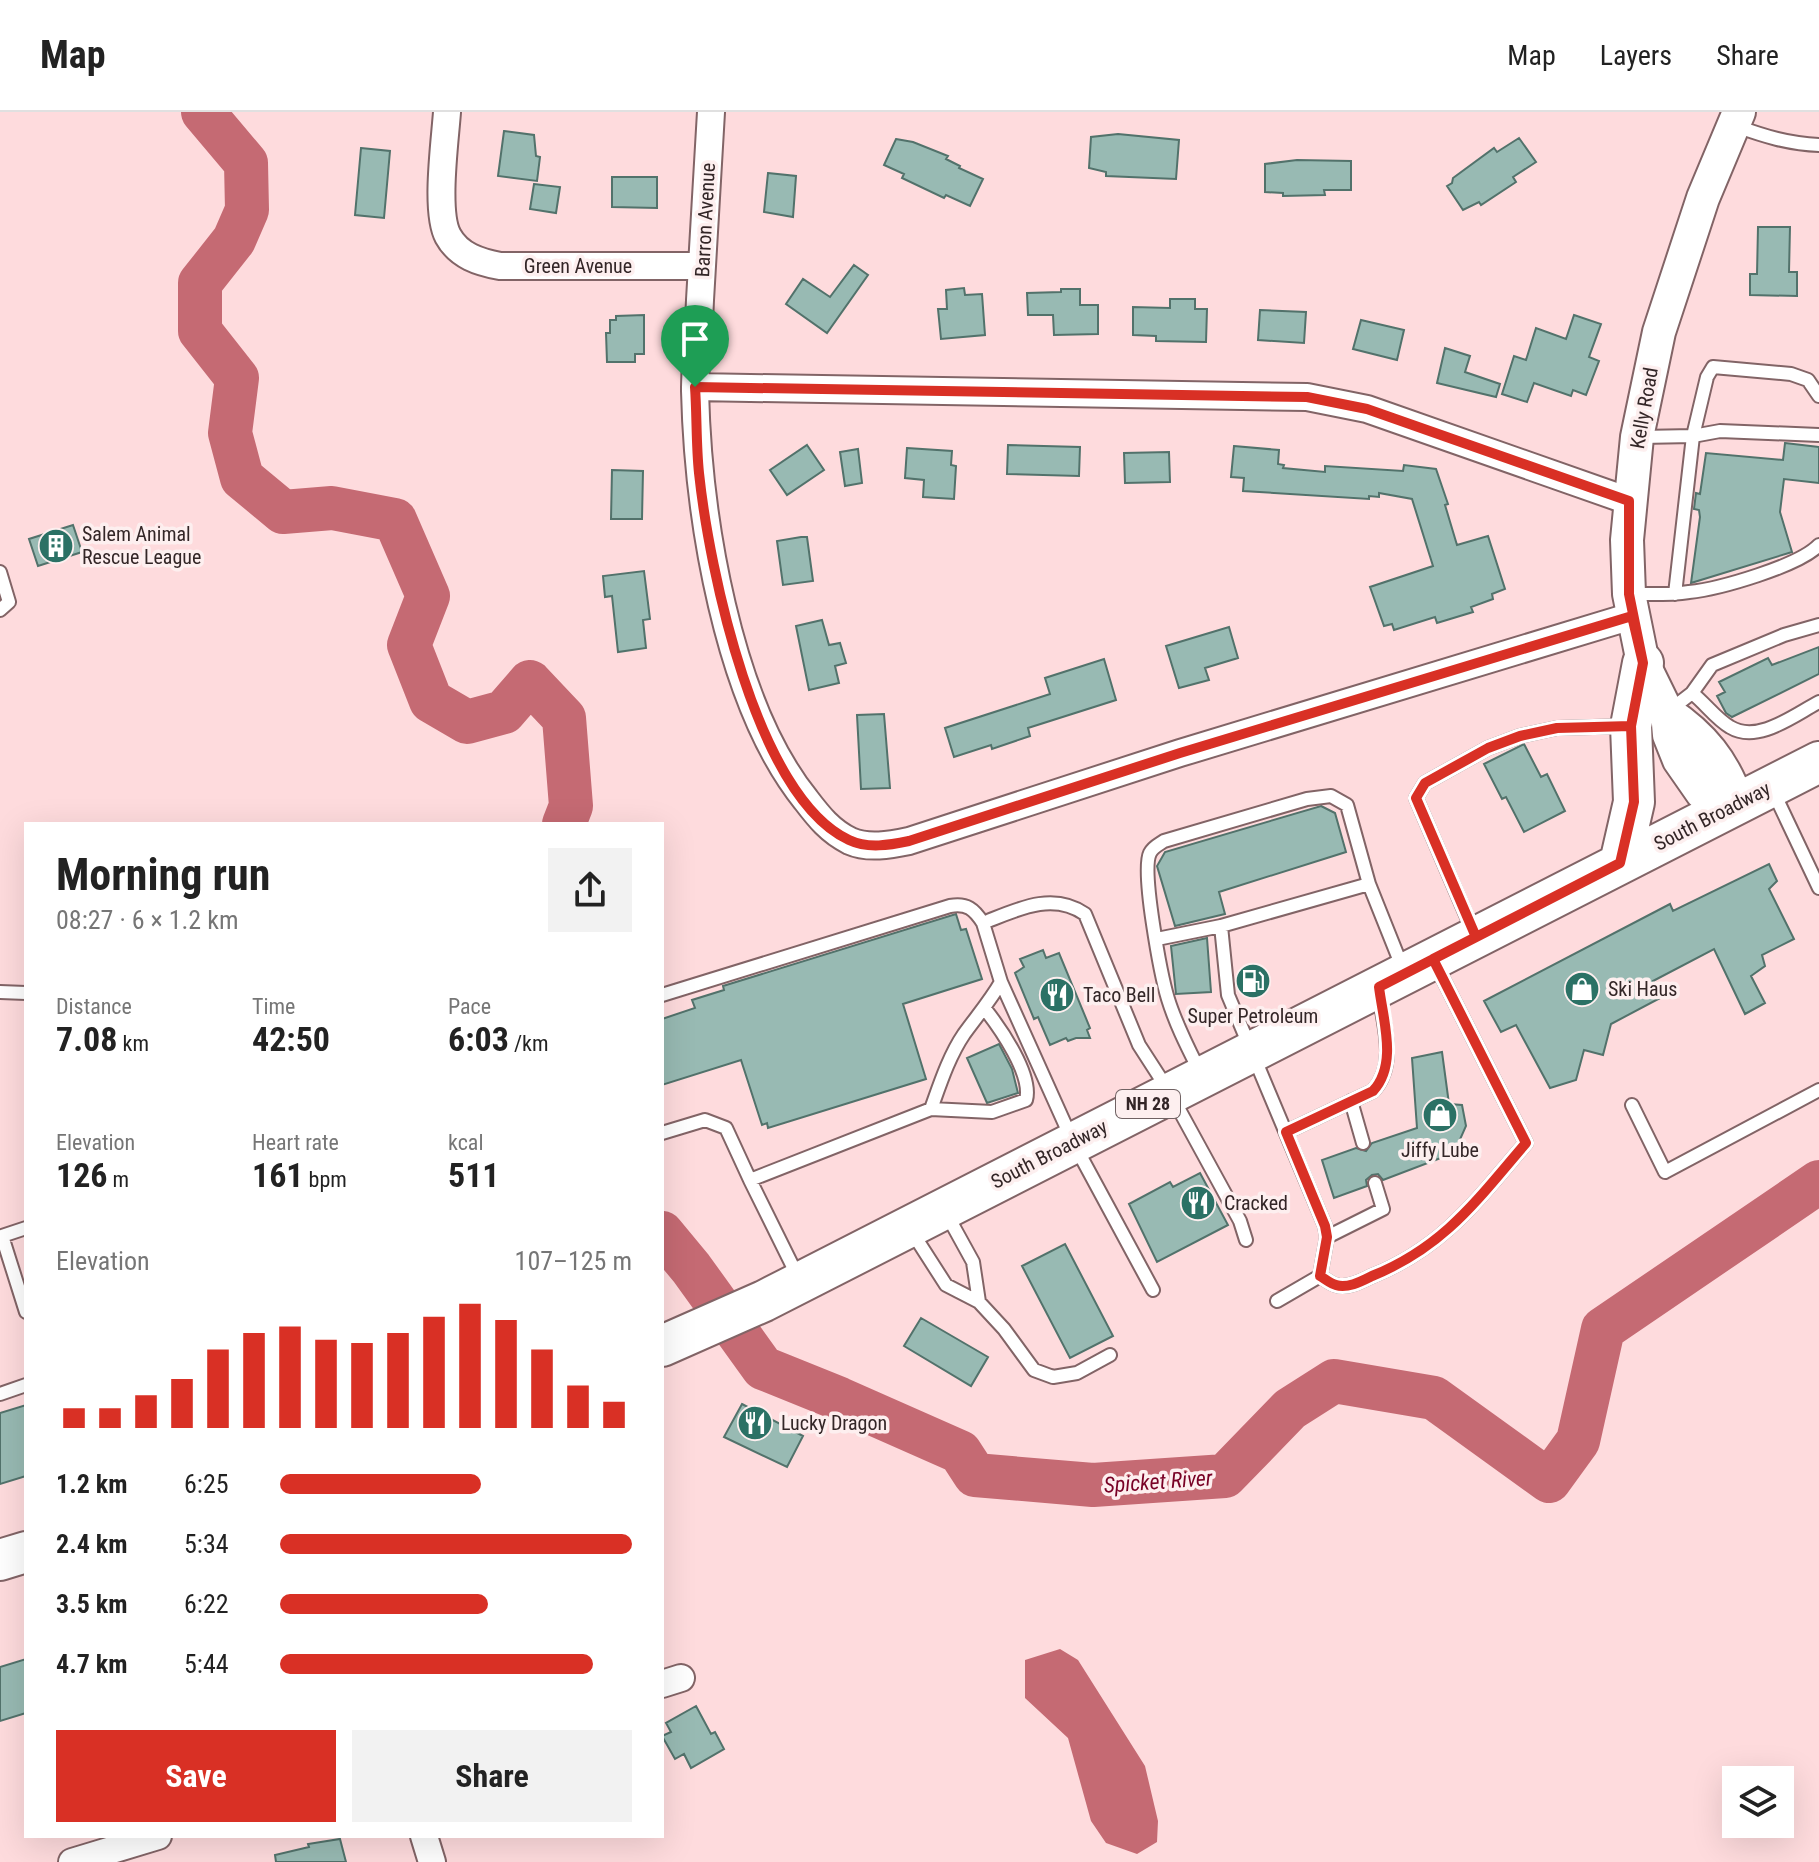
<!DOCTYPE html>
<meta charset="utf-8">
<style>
:root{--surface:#fff;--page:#f2f2f2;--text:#222;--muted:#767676;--line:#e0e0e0;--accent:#d93025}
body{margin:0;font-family:"Roboto Condensed",sans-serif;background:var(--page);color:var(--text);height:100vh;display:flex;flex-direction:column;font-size:30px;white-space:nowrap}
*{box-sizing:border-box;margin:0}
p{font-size:26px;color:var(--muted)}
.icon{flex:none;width:44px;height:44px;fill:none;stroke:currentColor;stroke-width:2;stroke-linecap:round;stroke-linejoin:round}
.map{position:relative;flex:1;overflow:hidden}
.sheet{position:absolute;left:24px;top:710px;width:640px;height:1016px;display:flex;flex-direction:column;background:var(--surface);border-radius:0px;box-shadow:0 8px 32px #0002}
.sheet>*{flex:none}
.fabs{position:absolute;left:1722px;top:1654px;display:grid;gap:16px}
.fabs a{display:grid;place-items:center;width:72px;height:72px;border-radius:0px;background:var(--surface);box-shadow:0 8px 32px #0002;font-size:40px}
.pin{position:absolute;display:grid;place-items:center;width:68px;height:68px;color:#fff;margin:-82px -34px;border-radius:50% 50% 50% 0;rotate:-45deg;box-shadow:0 0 8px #0007}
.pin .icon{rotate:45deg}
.round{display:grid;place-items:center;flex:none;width:84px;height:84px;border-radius:0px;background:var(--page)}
.headline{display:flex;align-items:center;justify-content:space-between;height:136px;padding:0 32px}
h1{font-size:44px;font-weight:700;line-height:60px}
.stats{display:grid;grid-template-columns:repeat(3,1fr);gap:12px;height:136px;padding:8px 32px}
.stats div{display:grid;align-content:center}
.stats b{font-size:34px;font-weight:700}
.stats small{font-size:22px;font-weight:400}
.stats p{font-size:22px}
.chart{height:224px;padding:16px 32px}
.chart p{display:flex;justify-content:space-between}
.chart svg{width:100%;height:144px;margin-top:8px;stroke:var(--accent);stroke-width:6}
.action{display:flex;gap:16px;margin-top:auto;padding:16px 32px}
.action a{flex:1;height:92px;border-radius:0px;background:var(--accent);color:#fff;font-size:32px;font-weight:700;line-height:92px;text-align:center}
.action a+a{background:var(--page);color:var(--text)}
ul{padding:0 32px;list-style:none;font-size:26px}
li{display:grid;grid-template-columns:128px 96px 1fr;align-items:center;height:60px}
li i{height:20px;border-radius:10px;background:var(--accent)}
header{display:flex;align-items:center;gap:48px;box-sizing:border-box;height:112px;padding:0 40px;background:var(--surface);border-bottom:2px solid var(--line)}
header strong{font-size:38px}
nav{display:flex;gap:44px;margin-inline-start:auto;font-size:28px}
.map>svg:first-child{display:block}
.water{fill:#c56a73}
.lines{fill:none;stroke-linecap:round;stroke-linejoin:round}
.river{stroke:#c56a73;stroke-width:44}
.building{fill:#98bab3;stroke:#52726b;stroke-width:2}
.service-casing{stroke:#826466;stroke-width:16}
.minor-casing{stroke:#826466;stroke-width:30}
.tertiary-casing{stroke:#826466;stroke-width:36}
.primary-casing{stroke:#826466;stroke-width:44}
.service{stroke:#fff;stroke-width:12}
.minor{stroke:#fff;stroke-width:26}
.tertiary{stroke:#fff;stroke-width:32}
.primary{stroke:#fff;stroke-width:40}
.route-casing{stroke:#fff;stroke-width:16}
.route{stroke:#d93025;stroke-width:10}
.labels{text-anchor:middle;stroke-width:7;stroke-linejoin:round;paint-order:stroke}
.shield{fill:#fdefef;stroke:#706263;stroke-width:2}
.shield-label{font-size:18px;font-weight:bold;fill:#332627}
.street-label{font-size:20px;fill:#332627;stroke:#fdefef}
.poi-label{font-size:20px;fill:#332627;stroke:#fdefef;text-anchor:start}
.water-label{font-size:22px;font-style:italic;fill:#780125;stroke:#fdefef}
</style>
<header>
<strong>Map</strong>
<nav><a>Map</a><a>Layers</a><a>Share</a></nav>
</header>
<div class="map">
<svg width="1819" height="1750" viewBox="0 0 1819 1750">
<rect width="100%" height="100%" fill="#fedbdd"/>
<path class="water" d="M 1060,1537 L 1078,1548 L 1145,1654 L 1158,1709 L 1157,1730 L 1137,1742 L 1106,1731 L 1091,1709 L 1068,1626 L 1025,1586 L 1025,1548 Z"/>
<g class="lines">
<path class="river" d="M 203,0 L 246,51 L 247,98 L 234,128 L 200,171 L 200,219 L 237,266 L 230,321 L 242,366 L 283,400 L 332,396 L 395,408 L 428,484 L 409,533 L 431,589 L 467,610 L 504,600 L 530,570 L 564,606 L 571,694 L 564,712
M 662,1121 L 691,1156 L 763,1256 L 840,1287 L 960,1340 L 975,1363 L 1093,1373 L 1225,1364 L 1290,1297 L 1334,1269 L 1434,1286 L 1549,1369 L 1578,1329 L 1603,1217 L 1819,1070"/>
</g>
<path class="building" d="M 504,19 L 534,23 L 536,44 L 540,45 L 537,69 L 498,64 Z
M 1118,22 L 1179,28 L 1176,67 L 1106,64 L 1106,60 L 1089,56 L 1091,25 Z
M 1519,26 L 1536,50 L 1513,65 L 1516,70 L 1481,93 L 1479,90 L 1463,98 L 1447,74 L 1452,71 L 1453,66 L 1494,36 L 1497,40 Z
M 896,27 L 913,30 L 948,44 L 946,47 L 960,54 L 959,56 L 983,67 L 970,94 L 946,83 L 944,86 L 902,66 L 904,62 L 884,53 Z
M 361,36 L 390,39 L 384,106 L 355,103 Z
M 1297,48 L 1351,49 L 1351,78 L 1324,78 L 1325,83 L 1283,84 L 1283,81 L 1265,80 L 1265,52 Z
M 768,61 L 796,64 L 793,105 L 764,100 Z
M 612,65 L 657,65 L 657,96 L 612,95 Z
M 534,72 L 560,75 L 556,101 L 530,97 Z
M 1758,115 L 1790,115 L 1789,160 L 1797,160 L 1797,184 L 1750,183 L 1750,162 L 1757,162 Z
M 854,153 L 868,163 L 827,221 L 786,192 L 803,167 L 830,185 Z
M 964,176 L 965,183 L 982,182 L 985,223 L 941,227 L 938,197 L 947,197 L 946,178 Z
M 1061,177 L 1080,177 L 1080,193 L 1098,193 L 1098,222 L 1054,223 L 1053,203 L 1028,203 L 1027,181 L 1061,180 Z
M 1170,187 L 1195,187 L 1195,197 L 1207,197 L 1206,230 L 1156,229 L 1156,224 L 1133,223 L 1133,195 L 1170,196 Z
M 1260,198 L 1306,200 L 1304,231 L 1258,228 Z
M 644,203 L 644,242 L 635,242 L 635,250 L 607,250 L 606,221 L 610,221 L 610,208 L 616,208 L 616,204 Z
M 1574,203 L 1601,212 L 1589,245 L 1599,249 L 1586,283 L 1573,278 L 1571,284 L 1534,271 L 1527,290 L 1502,282 L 1514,244 L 1526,248 L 1536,216 L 1566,227 Z
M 1361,208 L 1404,218 L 1397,248 L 1353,237 Z
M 1445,236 L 1470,244 L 1465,260 L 1500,272 L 1496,285 L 1437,271 Z
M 1785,331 L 1819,335 L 1819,371 L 1784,367 L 1780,400 L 1792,440 L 1691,471 L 1700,405 L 1699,398 L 1694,397 L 1696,381 L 1700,382 L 1706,341 L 1783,348 Z
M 807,333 L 824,358 L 787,383 L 770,358 Z
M 1008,333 L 1080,335 L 1079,364 L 1007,362 Z
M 1234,334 L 1279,338 L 1278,352 L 1284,353 L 1283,356 L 1325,360 L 1325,354 L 1403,359 L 1404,353 L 1436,357 L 1448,392 L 1445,393 L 1457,433 L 1488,424 L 1505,477 L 1492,482 L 1493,487 L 1471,495 L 1473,500 L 1437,511 L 1435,505 L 1394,518 L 1392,512 L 1384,514 L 1370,475 L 1433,454 L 1412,387 L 1379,381 L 1379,385 L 1369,384 L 1369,387 L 1243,379 L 1244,366 L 1231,365 Z
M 907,336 L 952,339 L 951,353 L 956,354 L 954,387 L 923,385 L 924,368 L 905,366 Z
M 858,337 L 862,371 L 845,374 L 840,340 Z
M 1169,340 L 1170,370 L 1125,371 L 1124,341 Z
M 612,358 L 643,359 L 642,407 L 611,407 Z
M 73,413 L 82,440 L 38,454 L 29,427 Z
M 801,425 L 807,425 L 813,469 L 783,473 L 777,429 Z
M 644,459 L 650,507 L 643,508 L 646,536 L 618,540 L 612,484 L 605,485 L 603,464 Z
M 822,508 L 829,533 L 840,531 L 846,551 L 835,554 L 839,571 L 809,578 L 796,514 Z
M 1229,515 L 1238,546 L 1205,556 L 1209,568 L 1179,576 L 1166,534 Z
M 1819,535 L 1819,562 L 1732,605 L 1726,601 L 1717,584 L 1725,580 L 1719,570 L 1768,546 L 1772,553 Z
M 1104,547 L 1116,588 L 1028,616 L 1030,624 L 992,637 L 991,633 L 954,645 L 945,616 L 1050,582 L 1045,566 Z
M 884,602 L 890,676 L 861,677 L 857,603 Z
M 1524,632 L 1541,665 L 1547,662 L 1565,699 L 1524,720 L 1506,685 L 1502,687 L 1484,652 Z
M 1321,694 L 1335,701 L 1346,740 L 1219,780 L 1225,802 L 1175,814 L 1157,754 L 1165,740 Z
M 1769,752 L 1777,769 L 1769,777 L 1794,827 L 1762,843 L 1765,854 L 1751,864 L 1765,891 L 1745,902 L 1714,837 L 1653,869 L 1662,885 L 1611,912 L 1603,943 L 1584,938 L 1576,968 L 1550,976 L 1516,913 L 1501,920 L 1484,889 L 1670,792 L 1673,799 Z
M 956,802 L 961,818 L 966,817 L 982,867 L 903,892 L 926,967 L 768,1016 L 767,1011 L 762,1013 L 741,948 L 662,973 L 662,907 L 695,896 L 692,888 L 724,878 L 723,874 Z
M 1207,826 L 1211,880 L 1176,882 L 1171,834 Z
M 1043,838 L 1046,846 L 1059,841 L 1090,916 L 1087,918 L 1090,926 L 1076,926 L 1068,929 L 1066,926 L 1050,933 L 1038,905 L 1034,907 L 1015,861 L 1024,855 L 1020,847 Z
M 999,932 L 1012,957 L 1018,981 L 987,991 L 967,946 Z
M 1442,940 L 1449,992 L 1462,993 L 1466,1014 L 1454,1041 L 1383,1068 L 1378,1062 L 1372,1063 L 1366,1068 L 1367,1074 L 1334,1086 L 1322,1048 L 1356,1036 L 1366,1039 L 1372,1031 L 1417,1016 L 1412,946 Z
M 1200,1061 L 1228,1113 L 1157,1150 L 1129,1092 L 1170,1070 L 1173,1075 Z
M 1065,1132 L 1113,1224 L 1070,1246 L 1022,1154 Z
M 921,1206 L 988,1245 L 971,1274 L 904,1234 Z
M 742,1292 L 803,1324 L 787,1355 L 724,1325 Z
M 26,1293 L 26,1364 L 0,1372 L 0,1301 Z
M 26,1547 L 26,1601 L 0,1609 L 0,1555 Z
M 696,1594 L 711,1622 L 715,1620 L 724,1637 L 691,1656 L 684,1642 L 675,1647 L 662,1624 L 671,1620 L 666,1611 Z
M 340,1727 L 346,1750 L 276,1750 L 275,1743 L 309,1735 L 308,1732 Z"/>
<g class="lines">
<defs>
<path id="service" d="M 1736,14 C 1764,24 1789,32 1819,33
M 1641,325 L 1693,324 L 1720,319 L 1819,323
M 0,460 L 9,490 L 0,498
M 1632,482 C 1651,482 1670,483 1689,480 C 1719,477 1799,454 1819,433
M 1675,482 L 1693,324 L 1707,265 L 1713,255 L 1791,262 L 1808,268 L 1819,284
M 1692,581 C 1705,591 1716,607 1730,615 C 1758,632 1794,603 1819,590
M 1670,598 L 1692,581 L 1712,553 L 1784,523 L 1819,513
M 1774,681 L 1819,776
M 1473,819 L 1416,686 L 1425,671 L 1488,636 L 1520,624 L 1557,616 L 1628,614
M 1157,827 L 1221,814
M 1001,870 L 1073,1030 L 1153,1178
M 0,880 L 26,881
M 662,883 L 950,794 C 967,791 974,797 983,811
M 1200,960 C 1188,936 1176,913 1168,887 C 1161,864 1141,759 1150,741 C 1153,735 1158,733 1164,729 L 1307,687 L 1331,684 L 1347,693 L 1369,772
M 1351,989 L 1363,1031
M 1632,993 L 1665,1060 L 1819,978
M 931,997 L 992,1000 L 1026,988 C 1033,963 1000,916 985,897
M 1286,1020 L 1373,979 C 1397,953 1384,914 1379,882
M 662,1021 L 705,1008 L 726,1016 L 750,1068
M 946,1101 L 973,1150 L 979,1190
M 26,1116 L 2,1124 L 26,1200
M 912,1120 L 946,1173 L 979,1190 L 1004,1217 L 1034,1258 L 1053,1265 L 1077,1261 L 1110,1243
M 1327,1125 L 1383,1097 L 1375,1071
M 1320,1164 L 1327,1125 L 1325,1114 L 1228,883 L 1221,814 L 1369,772 L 1403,857
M 799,1167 L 750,1068 L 931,997 C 940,972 949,944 964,922 C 977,904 990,889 1001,870 L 983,811 C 1016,798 1052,779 1085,802 L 1139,933 L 1170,981 L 1240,1109 L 1246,1128
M 1277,1189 L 1320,1164 C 1325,1167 1331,1172 1336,1173 C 1347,1177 1362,1169 1372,1164 C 1444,1135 1477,1088 1526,1031 L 1436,853
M 0,1282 L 26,1273"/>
<path id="minor" d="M 447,0 C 445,29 435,100 448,124 C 459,144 479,150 500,154 L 702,154
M 711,0 C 707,63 704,125 700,188 C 699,218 695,249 695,279 C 698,403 727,590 806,688 C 819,705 830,719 850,729 C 868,737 890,733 909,729 L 1180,641 L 1632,504
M 695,275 L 1307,285 L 1367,297 L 1629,389
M 662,1572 L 681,1566
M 424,1724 L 432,1750
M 72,1750 L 158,1724"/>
<path id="tertiary" d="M 1667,600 C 1703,624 1724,650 1738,691
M 1721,699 L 1702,681 L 1679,648 L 1669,623 L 1667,600 L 1643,551 L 1629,482 L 1627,428 L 1637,325 L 1659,220 L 1703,86 L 1739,0"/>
<path id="primary" d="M 1620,751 L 1634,690 L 1631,614 L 1643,551
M 662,1234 L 764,1189 L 1819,650
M 0,1448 L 26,1440"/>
</defs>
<use href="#service" class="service-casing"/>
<use href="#minor" class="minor-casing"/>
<use href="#tertiary" class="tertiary-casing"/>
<use href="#primary" class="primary-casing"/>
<use href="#service" class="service"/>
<use href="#minor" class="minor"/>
<use href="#tertiary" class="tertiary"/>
<use href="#primary" class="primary"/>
</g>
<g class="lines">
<defs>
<path id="route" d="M 695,275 L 1307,285 L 1367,297 L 1629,389 L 1629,482 L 1643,551 L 1631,614 L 1634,690 L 1620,751 C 1540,793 1459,833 1379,875 C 1383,908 1398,952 1373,979 L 1286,1020 L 1325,1114 L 1327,1125 L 1320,1164 C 1325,1167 1331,1172 1336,1173 C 1347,1177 1362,1169 1372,1164 C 1444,1135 1477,1088 1526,1031 L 1433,847 L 1476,825 L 1416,686 L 1425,671 L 1488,636 L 1520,624 L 1557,616 L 1631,614 L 1643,551 L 1632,504 L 1180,641 L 909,729 C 890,733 868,737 849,728 C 756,685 709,456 699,361 C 696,332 697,304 695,275"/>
</defs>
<use href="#route" class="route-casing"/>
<use href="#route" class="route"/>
</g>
<defs>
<symbol id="building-disc" viewBox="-11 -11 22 22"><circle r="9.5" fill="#2b7165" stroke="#fdefef"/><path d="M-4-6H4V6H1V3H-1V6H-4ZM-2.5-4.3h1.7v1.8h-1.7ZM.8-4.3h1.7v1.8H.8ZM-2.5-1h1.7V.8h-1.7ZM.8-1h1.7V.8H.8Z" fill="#fff"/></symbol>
<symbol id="fuel-disc" viewBox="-11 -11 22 22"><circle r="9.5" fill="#2b7165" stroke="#fdefef"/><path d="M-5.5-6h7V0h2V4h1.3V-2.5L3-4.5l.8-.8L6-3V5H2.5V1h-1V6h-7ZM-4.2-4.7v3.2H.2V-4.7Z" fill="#fff"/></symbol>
<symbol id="shop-disc" viewBox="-11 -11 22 22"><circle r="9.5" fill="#2b7165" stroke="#fdefef"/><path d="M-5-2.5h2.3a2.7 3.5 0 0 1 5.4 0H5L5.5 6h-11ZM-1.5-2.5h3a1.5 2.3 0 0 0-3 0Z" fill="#fff"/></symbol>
<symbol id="restaurant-disc" viewBox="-11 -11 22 22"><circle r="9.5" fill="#2b7165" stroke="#fdefef"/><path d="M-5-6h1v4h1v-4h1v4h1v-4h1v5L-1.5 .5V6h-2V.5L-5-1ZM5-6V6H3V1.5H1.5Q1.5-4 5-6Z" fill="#fff"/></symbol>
</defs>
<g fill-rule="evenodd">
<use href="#building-disc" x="36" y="414" width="40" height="40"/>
<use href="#fuel-disc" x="1233" y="849" width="40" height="40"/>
<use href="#shop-disc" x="1562" y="857" width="40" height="40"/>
<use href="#restaurant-disc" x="1037" y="863" width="40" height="40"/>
<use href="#shop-disc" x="1420" y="983" width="40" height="40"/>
<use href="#restaurant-disc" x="1178" y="1071" width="40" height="40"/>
<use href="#restaurant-disc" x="735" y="1291" width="40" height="40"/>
</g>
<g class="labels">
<rect class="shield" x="1116" y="978" width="64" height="28" rx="6"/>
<g class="shield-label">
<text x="1148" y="998">NH 28</text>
</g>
<g class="street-label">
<text transform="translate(705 108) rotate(-87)" y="7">Barron Avenue</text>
<text x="578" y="161">Green Avenue</text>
<text transform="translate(1644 296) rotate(-80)" y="7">Kelly Road</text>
<text transform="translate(1712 704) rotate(-27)" y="7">South Broadway</text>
<text transform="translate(1049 1042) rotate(-27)" y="7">South Broadway</text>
</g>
<g class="poi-label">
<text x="82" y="429">Salem Animal<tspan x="82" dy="23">Rescue League</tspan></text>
<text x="1608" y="884">Ski Haus</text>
<text x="1083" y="890">Taco Bell</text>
<text x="1253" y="911" text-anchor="middle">Super Petroleum</text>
<text x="1440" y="1045" text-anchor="middle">Jiffy Lube</text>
<text x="1224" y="1098">Cracked</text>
<text x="781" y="1318">Lucky Dragon</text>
</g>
<g class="water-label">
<text transform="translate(1158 1369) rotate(-4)" y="8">Spicket River</text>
</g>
</g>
</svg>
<div class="fabs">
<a><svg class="icon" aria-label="layers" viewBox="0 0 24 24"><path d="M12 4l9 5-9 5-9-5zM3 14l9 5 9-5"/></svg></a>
</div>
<div class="pin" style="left:695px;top:275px;background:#1e9e55"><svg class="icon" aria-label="arrive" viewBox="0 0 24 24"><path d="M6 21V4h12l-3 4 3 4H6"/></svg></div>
<section class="sheet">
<div class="headline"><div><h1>Morning run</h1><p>08:27 · 6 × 1.2 km</p></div><a class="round"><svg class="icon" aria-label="share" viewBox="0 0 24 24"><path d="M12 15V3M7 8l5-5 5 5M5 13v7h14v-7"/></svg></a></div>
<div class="stats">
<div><p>Distance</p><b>7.08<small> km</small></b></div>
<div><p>Time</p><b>42:50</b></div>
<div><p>Pace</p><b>6:03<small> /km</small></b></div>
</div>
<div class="stats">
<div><p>Elevation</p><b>126<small> m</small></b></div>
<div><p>Heart rate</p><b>161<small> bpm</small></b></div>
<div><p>kcal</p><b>511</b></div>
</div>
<div class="chart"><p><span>Elevation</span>107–125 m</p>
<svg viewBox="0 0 160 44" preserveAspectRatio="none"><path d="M5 44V38M15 44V38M25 44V34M35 44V29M45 44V20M55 44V15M65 44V13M75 44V17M85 44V18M95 44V15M105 44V10M115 44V6M125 44V11M135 44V20M145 44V31M155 44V36"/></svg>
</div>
<ul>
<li><b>1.2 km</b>6:25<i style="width:57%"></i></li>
<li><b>2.4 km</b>5:34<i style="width:100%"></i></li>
<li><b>3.5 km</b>6:22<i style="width:59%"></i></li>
<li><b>4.7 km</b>5:44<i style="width:89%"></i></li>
</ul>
<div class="action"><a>Save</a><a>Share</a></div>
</section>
</div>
